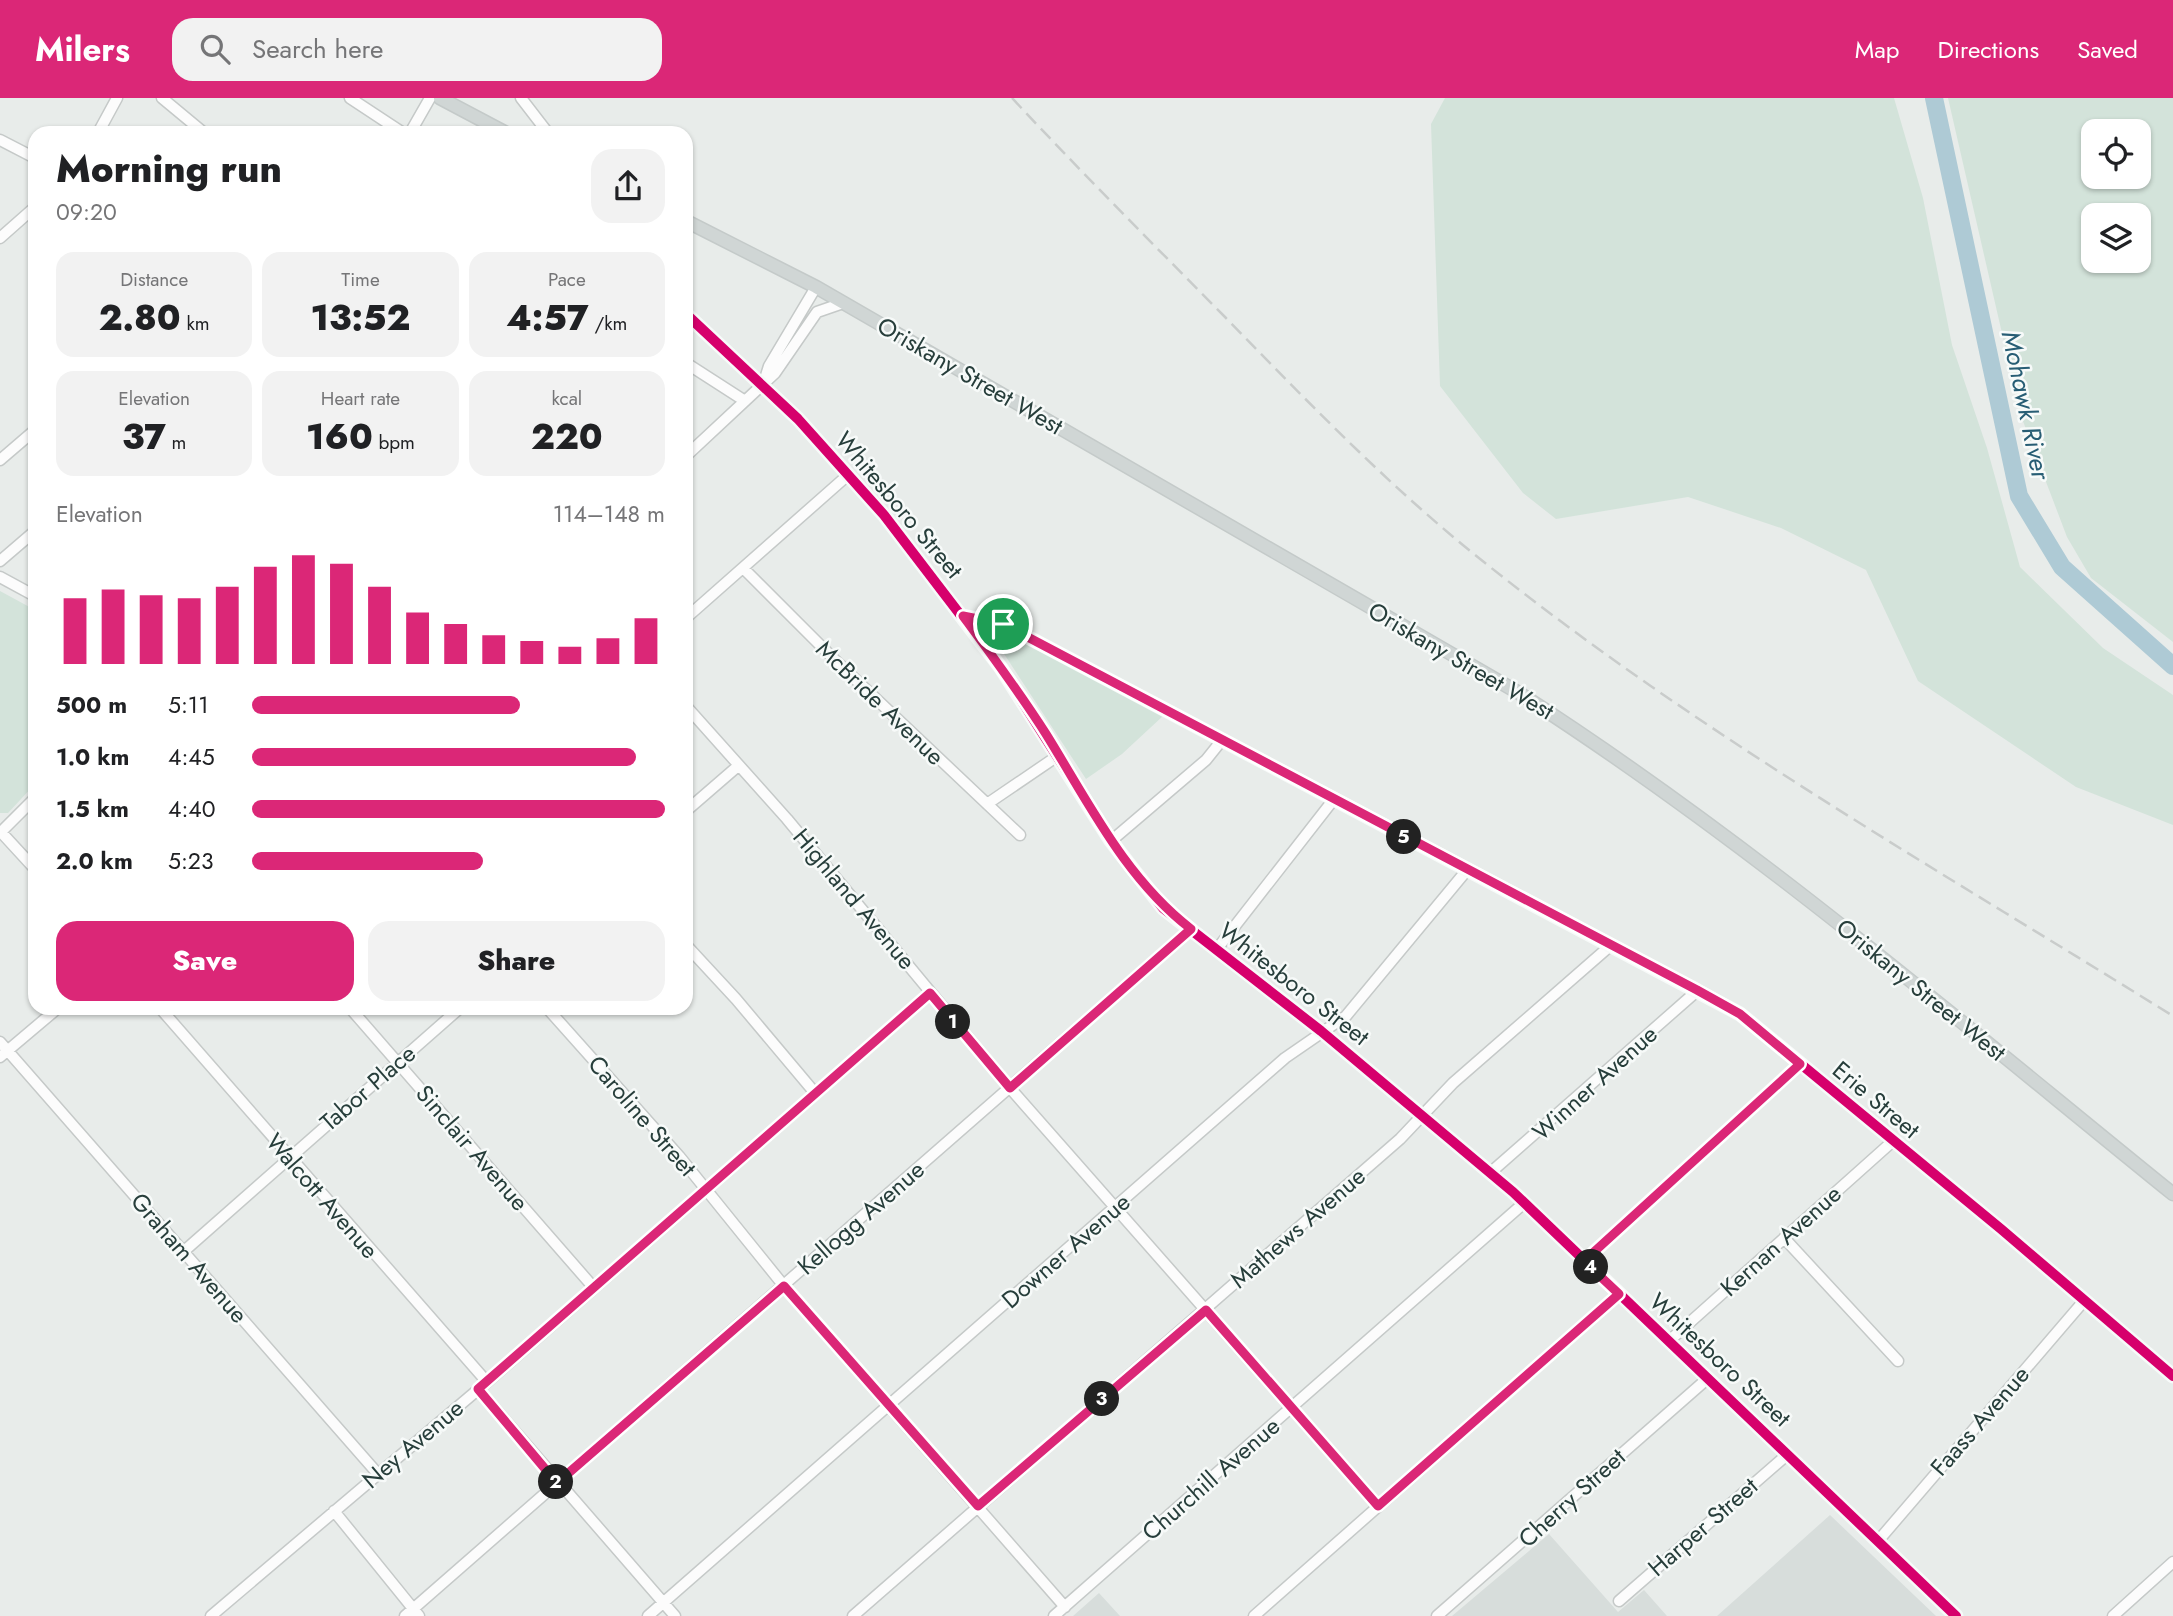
<!DOCTYPE html>
<meta charset="utf-8">
<style>
:root{--surface:#fff;--page:#f2f2f2;--text:#202124;--muted:#757577;--accent:#db2777}
body{margin:0;font-family:Jost,sans-serif;background:var(--page);color:var(--text);height:100vh;display:flex;flex-direction:column;font-size:26px;white-space:nowrap}
*{box-sizing:border-box;margin:0}
p{font-size:23px;color:var(--muted)}
.icon{flex:none;width:38px;height:38px;fill:none;stroke:currentColor;stroke-width:2;stroke-linecap:round;stroke-linejoin:round}
.map{position:relative;flex:1;overflow:hidden}
.panel{position:absolute;left:28px;top:28px;width:665px;height:889px;display:flex;flex-direction:column;background:var(--surface);border-radius:21px;box-shadow:0 2px 5px #0004}
.panel>*{flex:none}
.fabs{position:absolute;left:2081px;top:21px;display:grid;gap:14px}
.fabs a{display:grid;place-items:center;width:70px;height:70px;border-radius:14px;background:var(--surface);box-shadow:0 2px 5px #0004;font-size:35px}
.pin{position:absolute;display:grid;place-items:center;width:60px;height:60px;color:#fff;margin:-30px;border:4px solid #fff;border-radius:50%;box-shadow:0 2px 7px #0007}
.km{position:absolute;width:35px;height:35px;margin:-18px;border-radius:50%;background:#222;color:#fff;font-size:19px;line-height:35px;text-align:center}
.round{display:grid;place-items:center;flex:none;width:74px;height:74px;border-radius:21px;background:var(--page)}
.headline{display:flex;align-items:center;justify-content:space-between;height:119px;padding:0 28px}
h1{font-size:38px;font-weight:800;line-height:52px}
.figures{display:grid;grid-template-columns:repeat(3,1fr);gap:10px;height:119px;padding:7px 28px}
.figures div{display:grid;align-content:center;border-radius:18px;background:var(--page);text-align:center}
.figures b{font-size:35px;font-weight:800}
.figures small{font-size:19px;font-weight:400}
.figures p{font-size:19px}
.chart{height:196px;padding:14px 28px}
.chart p{display:flex;justify-content:space-between}
.chart svg{width:100%;height:126px;margin-top:7px;stroke:var(--accent);stroke-width:6}
.cta{display:flex;gap:14px;margin-top:auto;padding:14px 28px}
.cta a{flex:1;height:80px;border-radius:21px;background:var(--accent);color:#fff;font-size:28px;font-weight:800;line-height:80px;text-align:center}
.cta a+a{background:var(--page);color:var(--text)}
ul{padding:0 28px;list-style:none;font-size:23px}
li{display:grid;grid-template-columns:112px 84px 1fr;align-items:center;height:52px}
li i{height:18px;border-radius:9px;background:var(--accent)}
header{display:flex;align-items:center;gap:42px;box-sizing:border-box;height:98px;padding:0 35px;background:var(--accent);color:#fff}
header strong{font-size:33px}
nav{display:flex;gap:38px;margin-inline-start:auto;font-size:24px}
.search{width:490px;height:63px;background:var(--page);display:flex;align-items:center;gap:18px;box-sizing:border-box;padding:0 24px;border-radius:21px;color:var(--muted);font-size:26px}
.map>svg:first-child{display:block}
.built{fill:#d7dddb}
.green{fill:#d3e3da;fill-rule:evenodd}
.lines{fill:none;stroke-linecap:round;stroke-linejoin:round}
.river{stroke:#aecad5;stroke-width:18}
.minor-casing{stroke:#c5c9c8;stroke-width:13}
.major-casing{stroke:#c4cac9;stroke-width:15}
.minor{stroke:#fcfcfc;stroke-width:10}
.major{stroke:#d0d6d5;stroke-width:12}
.rail{stroke:#c9cccb;stroke-width:2.5;stroke-dasharray:14 7;stroke-linecap:butt}
.cycleway-casing{stroke:#f7faf9;stroke-width:15}
.cycleway{stroke:#d6006c;stroke-width:10}
.route-casing{stroke:#fff;stroke-width:14}
.route{stroke:#db2777;stroke-width:9}
.labels{text-anchor:middle;stroke-width:5;stroke-linejoin:round;paint-order:stroke}
.street-label{font-size:24px;fill:#273e3b;stroke:#f7faf9}
.water-label{font-size:26px;font-style:italic;fill:#275d74;stroke:#f7faf9}
</style>
<header>
<strong>Milers</strong>
<div class="search"><svg class="icon" aria-label="search" viewBox="0 0 24 24"><circle cx="10" cy="10" r="6"/><path d="M15 15l6 6"/></svg>Search here</div>
<nav><a>Map</a><a>Directions</a><a>Saved</a></nav>
</header>
<div class="map">
<svg width="2173" height="1518" viewBox="0 0 2173 1518">
<rect width="100%" height="100%" fill="#e8ecea"/>
<path class="built" d="M 1830,1417 L 1936,1518 L 1717,1518 Z
M 1549,1436 L 1618,1514 L 1644,1492 L 1667,1518 L 1452,1518 Z
M 1099,1495 L 1120,1518 L 1073,1518 Z"/>
<path class="green" d="M 1445,0 L 1894,0 L 1923,100 L 1952,247 L 1987,350 L 2020,469 L 2103,550 L 2173,597 L 2173,727 L 2076,689 L 1918,583 L 1866,472 L 1781,430 L 1688,399 L 1556,421 L 1523,395 L 1440,288 L 1431,26 Z
M 1948,0 L 2173,0 L 2173,544 L 2091,480 L 2067,439 L 2021,318 ZM 2138,33 L 2138,79 L 2093,79 L 2093,33 ZM 2138,117 L 2138,163 L 2093,163 L 2093,117 Z
M 0,493 L 35,512 L 35,686 L 8,715 L 0,715 Z
M 998,530 L 1163,618 L 1122,656 L 1086,681 L 991,536 Z"/>
<g class="lines">
<path class="river" d="M 1934,0 L 2019,398 L 2062,469 L 2173,568"/>
<defs>
<path id="minor" d="M 162,0 L 203,34
M 350,0 L 403,35
M 521,0 L 548,35
M 98,35 L 117,0
M 410,35 L 430,0
M 0,42 L 35,60
M 0,140 L 35,109
M 686,216 L 798,321 L 884,417 L 1001,570 L 1111,743 L 1163,810 L 1321,933 L 1513,1094 L 1956,1518
M 686,265 L 745,303
M 764,284 L 769,268 L 816,189
M 686,358 L 775,275 L 817,214 L 843,205
M 0,362 L 35,332
M 0,463 L 35,433
M 743,470 L 836,563 L 1020,737
M 0,479 L 35,498
M 963,518 L 1003,526 L 1740,916 L 2001,1131 L 2173,1278
M 686,520 L 848,377
M 686,608 L 787,721 L 1010,990 L 1378,1408
M 987,706 L 1059,657
M 686,713 L 738,668
M 0,733 L 35,771
M 1,734 L 35,700
M 1111,743 L 1206,662 L 1222,642
M 686,847 L 736,901 L 815,995
M 1217,851 L 1334,701
M 160,910 L 487,1284
M 350,910 L 594,1190
M 547,910 L 679,1058 L 784,1188 L 1065,1509
M 0,944 L 378,1376
M 0,959 L 58,910
M 1490,1075 L 1697,893
M 1784,1140 L 1898,1263
M 183,1154 L 460,910
M 1584,1163 L 1800,966
M 1669,1243 L 1893,1043
M 478,1291 L 675,1518
M 334,1413 L 419,1518
M 1878,1443 L 2083,1204
M 1619,1503 L 1788,1356
M 211,1518 L 487,1284 L 930,895
M 405,1518 L 1191,831
M 648,1518 L 1285,960 L 1346,918 L 1467,772
M 853,1518 L 1400,1041 L 1453,985 L 1610,848
M 1054,1518 L 1524,1105
M 1254,1518 L 1619,1196
M 1437,1518 L 1707,1281
M 2113,1518 L 2173,1464"/>
<path id="major" d="M 440,0 L 506,35
M 686,123 L 816,189 L 1519,595 C 1751,744 1959,923 2173,1096"/>
</defs>
<use href="#minor" class="minor-casing"/>
<use href="#major" class="major-casing"/>
<use href="#minor" class="minor"/>
<use href="#major" class="major"/>
<path class="rail" d="M 1012,0 C 1082,75 1154,147 1226,220 C 1304,300 1382,381 1469,452 C 1688,630 1934,769 2173,918"/>
<defs>
<path id="cycleway" d="M 686,216 L 798,321 L 884,417 L 1001,570 L 1111,743 L 1163,810 L 1321,933 L 1513,1094 L 1956,1518
M 963,518 L 1003,526 L 1740,916 L 2001,1131 L 2173,1278"/>
</defs>
<use href="#cycleway" class="cycleway-casing"/>
<use href="#cycleway" class="cycleway"/>
</g>
<g class="lines">
<defs>
<path id="route" d="M 963,518 L 1003,526 L 1697,892 L 1740,916 L 1800,966 L 1584,1163 L 1619,1196 L 1378,1408 L 1206,1212 L 978,1408 L 784,1188 L 557,1385 L 478,1291 L 930,895 L 1010,990 L 1191,831 C 1125,780 1089,705 1046,636 C 1020,595 991,556 963,518 Z"/>
</defs>
<use href="#route" class="route-casing"/>
<use href="#route" class="route"/>
</g>
<g class="labels">
<g class="street-label">
<text transform="translate(970 278) rotate(30)" y="8">Oriskany Street West</text>
<text transform="translate(899 407) rotate(50)" y="8">Whitesboro Street</text>
<text transform="translate(1461 563) rotate(30)" y="8">Oriskany Street West</text>
<text transform="translate(880 605) rotate(44)" y="8">McBride Avenue</text>
<text transform="translate(854 801) rotate(50)" y="8">Highland Avenue</text>
<text transform="translate(1294 886) rotate(38)" y="8">Whitesboro Street</text>
<text transform="translate(1921 892) rotate(39)" y="8">Oriskany Street West</text>
<text transform="translate(1595 985) rotate(-42)" y="8">Winner Avenue</text>
<text transform="translate(368 990) rotate(-41)" y="8">Tabor Place</text>
<text transform="translate(1876 1002) rotate(40)" y="8">Erie Street</text>
<text transform="translate(642 1018) rotate(49)" y="8">Caroline Street</text>
<text transform="translate(472 1050) rotate(49)" y="8">Sinclair Avenue</text>
<text transform="translate(322 1098) rotate(49)" y="8">Walcott Avenue</text>
<text transform="translate(861 1120) rotate(-41)" y="8">Kellogg Avenue</text>
<text transform="translate(1298 1130) rotate(-41)" y="8">Mathews Avenue</text>
<text transform="translate(1781 1143) rotate(-42)" y="8">Kernan Avenue</text>
<text transform="translate(1066 1153) rotate(-41)" y="8">Downer Avenue</text>
<text transform="translate(189 1160) rotate(49)" y="8">Graham Avenue</text>
<text transform="translate(1720 1262) rotate(43)" y="8">Whitesboro Street</text>
<text transform="translate(1980 1323) rotate(-49)" y="8">Faass Avenue</text>
<text transform="translate(413 1346) rotate(-40)" y="8">Ney Avenue</text>
<text transform="translate(1211 1381) rotate(-41)" y="8">Churchill Avenue</text>
<text transform="translate(1572 1400) rotate(-42)" y="8">Cherry Street</text>
<text transform="translate(1703 1429) rotate(-41)" y="8">Harper Street</text>
</g>
<g class="water-label">
<text transform="translate(2026 307) rotate(78)" y="9">Mohawk River</text>
</g>
</g>
</svg>
<div class="fabs">
<a><svg class="icon" aria-label="locate" viewBox="0 0 24 24"><circle cx="12" cy="12" r="6"/><path d="M12 2v4M12 18v4M2 12h4M18 12h4"/></svg></a>
<a><svg class="icon" aria-label="layers" viewBox="0 0 24 24"><path d="M12 4l9 5-9 5-9-5zM3 14l9 5 9-5"/></svg></a>
</div>
<div class="pin" style="left:1003px;top:526px;background:#1e9e55"><svg class="icon" aria-label="arrive" viewBox="0 0 24 24"><path d="M6 21V4h12l-3 4 3 4H6"/></svg></div>
<b class="km" style="left:953px;top:924px">1</b>
<b class="km" style="left:556px;top:1384px">2</b>
<b class="km" style="left:1102px;top:1301px">3</b>
<b class="km" style="left:1591px;top:1169px">4</b>
<b class="km" style="left:1404px;top:739px">5</b>
<section class="panel">
<div class="headline"><div><h1>Morning run</h1><p>09:20</p></div><a class="round"><svg class="icon" aria-label="share" viewBox="0 0 24 24"><path d="M12 15V3M7 8l5-5 5 5M5 13v7h14v-7"/></svg></a></div>
<div class="figures">
<div><p>Distance</p><b>2.80<small> km</small></b></div>
<div><p>Time</p><b>13:52</b></div>
<div><p>Pace</p><b>4:57<small> /km</small></b></div>
</div>
<div class="figures">
<div><p>Elevation</p><b>37<small> m</small></b></div>
<div><p>Heart rate</p><b>160<small> bpm</small></b></div>
<div><p>kcal</p><b>220</b></div>
</div>
<div class="chart"><p><span>Elevation</span>114–148 m</p>
<svg viewBox="0 0 160 44" preserveAspectRatio="none"><path d="M5 44V21M15 44V18M25 44V20M35 44V21M45 44V17M55 44V10M65 44V6M75 44V9M85 44V17M95 44V26M105 44V30M115 44V34M125 44V36M135 44V38M145 44V35M155 44V28"/></svg>
</div>
<ul>
<li><b>500 m</b>5:11<i style="width:65%"></i></li>
<li><b>1.0 km</b>4:45<i style="width:93%"></i></li>
<li><b>1.5 km</b>4:40<i style="width:100%"></i></li>
<li><b>2.0 km</b>5:23<i style="width:56%"></i></li>
</ul>
<div class="cta"><a>Save</a><a>Share</a></div>
</section>
</div>
